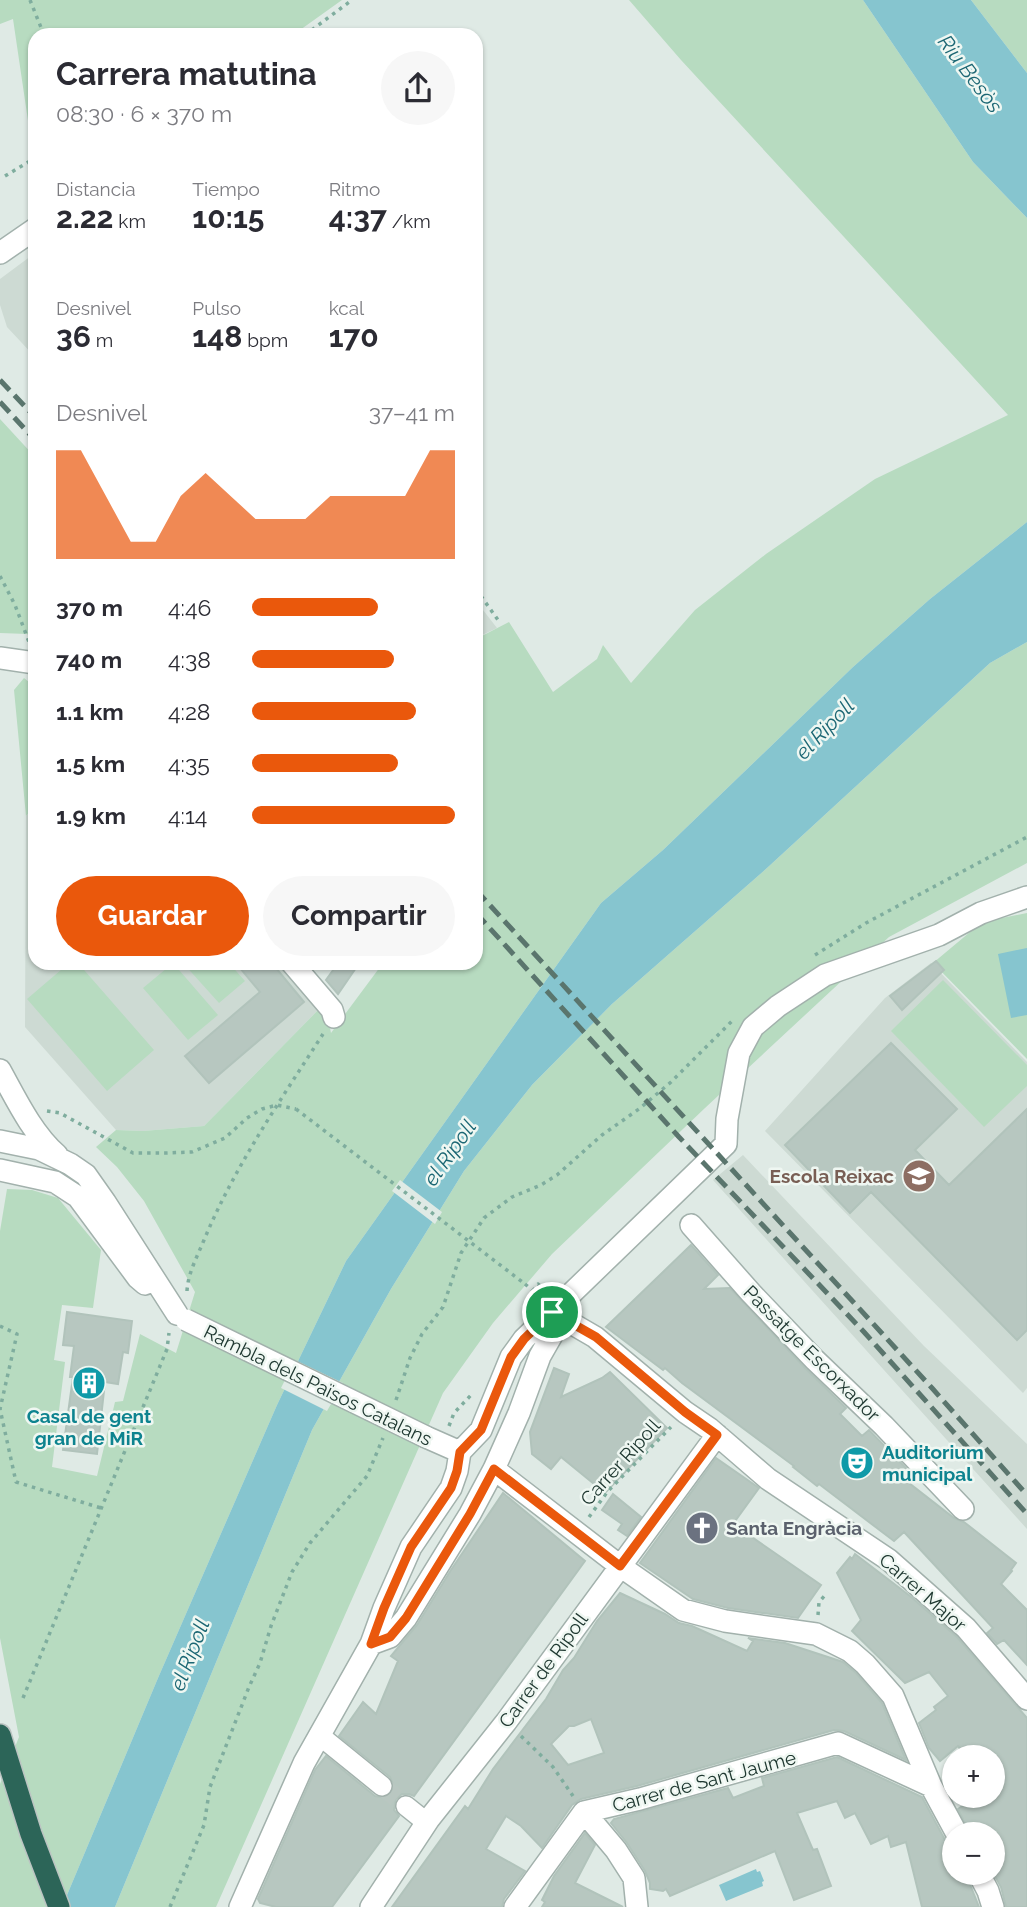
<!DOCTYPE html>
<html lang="es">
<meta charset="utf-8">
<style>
:root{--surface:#fff;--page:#f7f7f7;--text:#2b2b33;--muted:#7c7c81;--accent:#ea580c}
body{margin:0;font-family:Raleway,sans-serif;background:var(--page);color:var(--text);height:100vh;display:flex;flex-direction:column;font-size:26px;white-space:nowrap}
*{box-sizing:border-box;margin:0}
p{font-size:23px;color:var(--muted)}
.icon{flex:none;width:38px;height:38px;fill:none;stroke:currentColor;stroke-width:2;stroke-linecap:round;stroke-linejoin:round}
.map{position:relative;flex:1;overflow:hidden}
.panel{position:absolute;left:28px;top:28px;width:455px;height:942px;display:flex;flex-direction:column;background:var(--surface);border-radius:21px;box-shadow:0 2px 5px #0004}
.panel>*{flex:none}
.tools{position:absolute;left:942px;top:1745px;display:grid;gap:14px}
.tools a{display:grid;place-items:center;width:63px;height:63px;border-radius:50%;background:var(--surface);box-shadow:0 2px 5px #0004;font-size:35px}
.pin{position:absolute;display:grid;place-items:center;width:60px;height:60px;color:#fff;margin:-30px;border:4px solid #fff;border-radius:50%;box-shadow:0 2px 7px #0007}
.round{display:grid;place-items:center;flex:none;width:74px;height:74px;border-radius:37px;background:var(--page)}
.headline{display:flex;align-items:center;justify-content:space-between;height:119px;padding:0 28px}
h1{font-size:32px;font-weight:700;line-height:52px}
.stats{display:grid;grid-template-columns:repeat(3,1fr);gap:10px;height:119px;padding:7px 28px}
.stats div{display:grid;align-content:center}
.stats b{font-size:30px;font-weight:700}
.stats small{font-size:19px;font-weight:400}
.stats p{font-size:19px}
.chart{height:196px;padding:14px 28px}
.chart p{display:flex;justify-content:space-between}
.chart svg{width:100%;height:126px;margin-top:7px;fill:var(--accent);opacity:.7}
.primary-button{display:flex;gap:14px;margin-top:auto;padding:14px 28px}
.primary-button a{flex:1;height:80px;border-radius:42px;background:var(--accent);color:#fff;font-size:28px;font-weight:700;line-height:80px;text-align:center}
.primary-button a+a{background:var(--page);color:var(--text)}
ul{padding:0 28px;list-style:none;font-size:23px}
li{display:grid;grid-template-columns:112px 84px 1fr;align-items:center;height:52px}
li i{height:18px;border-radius:9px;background:var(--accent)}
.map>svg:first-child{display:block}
.built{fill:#cddad3}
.green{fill:#b7dbc0}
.water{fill:#86c5cf}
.pier{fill:#dfeae5}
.building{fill:#b7c7c0;stroke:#b1c3bb;stroke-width:2;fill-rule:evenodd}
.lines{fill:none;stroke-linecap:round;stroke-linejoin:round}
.pedestrian-tunnel{stroke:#b9c7c1;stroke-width:19;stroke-dasharray:19 10;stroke-linecap:butt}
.pedestrian-casing{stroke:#a2b1ac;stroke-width:22}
.minor-casing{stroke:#a2b1ac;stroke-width:24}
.motorway-casing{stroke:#bcc4c2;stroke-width:24}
.path{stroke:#7fad9e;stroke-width:3.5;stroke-dasharray:3.5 5;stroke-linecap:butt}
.pedestrian{stroke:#fff;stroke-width:19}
.minor{stroke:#fff;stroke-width:21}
.motorway{stroke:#2c6558;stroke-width:21}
.rail{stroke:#5a756d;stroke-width:5;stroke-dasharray:14 7;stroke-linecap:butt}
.minor-bridge-casing{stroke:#a2b1ac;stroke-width:24;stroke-linecap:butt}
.path-bridge{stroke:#7fad9e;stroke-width:3.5;stroke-dasharray:3.5 5;stroke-linecap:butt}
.minor-bridge{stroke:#fff;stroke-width:21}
.route-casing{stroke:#fff;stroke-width:14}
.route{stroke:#ea580c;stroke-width:9}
.labels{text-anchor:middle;stroke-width:5;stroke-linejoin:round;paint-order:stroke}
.education-label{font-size:19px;font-weight:bold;fill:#785e54;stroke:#eff7f2;text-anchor:end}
.street-label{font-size:19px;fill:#203932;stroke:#eff7f2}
.culture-label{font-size:19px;font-weight:bold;fill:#0d838f;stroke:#eff7f2}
.worship-label{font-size:19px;font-weight:bold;fill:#5b616d;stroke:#eff7f2;text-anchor:start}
.water-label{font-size:21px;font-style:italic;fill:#1c6774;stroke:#eff7f2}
</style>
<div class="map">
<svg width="1027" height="1907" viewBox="0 0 1027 1907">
<rect width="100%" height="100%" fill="#dfeae5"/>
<path class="built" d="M 35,253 L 35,357 L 7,327 L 0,305 L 0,279 Z
M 476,601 L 497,628 L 476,638 Z
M 35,806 L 35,962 L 290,963 L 325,1003 L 204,1126 L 143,1131 L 116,1130 L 25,1027 L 26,816 Z
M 931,963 L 1027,1062 L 1027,1388 L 1023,1393 L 765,1131 L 885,998 Z
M 743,1155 L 924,1346 L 1027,1444 L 1027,1529 L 713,1180 Z"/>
<path class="green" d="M 0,0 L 342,0 L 293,35 L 35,35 L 35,144 L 31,141 L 13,19 L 0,24 Z
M 629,0 L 863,0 L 973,162 L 1027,218 L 1027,522 L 930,599 L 853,667 L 663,850 L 601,903 L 346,1261 L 277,1405 L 158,1678 L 62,1907 L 0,1907 L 0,1784 L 19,1737 L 0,1638 L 0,1231 L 7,1189 L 32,1190 L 58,1198 L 101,1250 L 93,1308 L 62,1305 L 54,1360 L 65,1362 L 52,1467 L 97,1476 L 115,1402 L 123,1401 L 140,1334 L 176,1353 L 195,1292 L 144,1201 L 117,1167 L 96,1147 L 116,1130 L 143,1131 L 204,1126 L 325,1003 L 331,1033 L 383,963 L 476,962 L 476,860 L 479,857 L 476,854 L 476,639 L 509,622 L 553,692 L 597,659 L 603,645 L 631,683 L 695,610 L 766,554 L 875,479 L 1008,415 L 681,60 Z
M 971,0 L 1027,0 L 1027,73 Z
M 0,419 L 35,457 L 35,639 L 27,634 L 0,633 Z
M 1027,642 L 1027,863 L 889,937 L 705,1108 L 552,1254 L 493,1323 L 443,1393 L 216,1907 L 115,1907 L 312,1430 L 391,1289 L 464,1171 L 532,1085 L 612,1004 L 767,868 L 990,663 Z
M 24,678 L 35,687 L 35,806 L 26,816 L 14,690 Z
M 1027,913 L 1027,1059 L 933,963 L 982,922 Z
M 69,963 L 78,963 L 154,1050 L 107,1091 L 27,999 Z
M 173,963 L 218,1015 L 188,1040 L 143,988 Z
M 183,963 L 229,963 L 245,981 L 219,1003 Z
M 943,980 L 1027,1065 L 1027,1086 L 984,1127 L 891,1031 Z"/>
<path class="water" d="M 863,0 L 971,0 L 1027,73 L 1027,218 L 973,162 Z
M 1027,522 L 1027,642 L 990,663 L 767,868 L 612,1004 L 532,1085 L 464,1171 L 391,1289 L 312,1430 L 115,1907 L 62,1907 L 158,1678 L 277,1405 L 346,1261 L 601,903 L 663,850 L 853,667 L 930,599 Z
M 1027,948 L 1027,1015 L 1011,1018 L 998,954 Z
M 756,1869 L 757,1872 L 760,1871 L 764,1881 L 762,1882 L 763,1886 L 726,1901 L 719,1885 Z"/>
<path class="pier" d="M 400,1180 L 442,1212 L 435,1224 L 392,1191 Z
M 295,1360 L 343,1383 L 327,1411 L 281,1388 Z"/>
<path class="building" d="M 936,961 L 944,970 L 902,1010 L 890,996 Z
M 235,962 L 271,962 L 304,1002 L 209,1083 L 185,1056 L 260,992 Z
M 339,962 L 360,962 L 338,994 L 326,980 Z
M 891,1043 L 957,1109 L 915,1150 L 949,1185 L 1027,1109 L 1027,1330 L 1017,1340 L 871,1192 L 850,1213 L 785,1145 Z
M 691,1245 L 718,1275 L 704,1289 L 730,1288 L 806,1369 L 846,1408 L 840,1414 L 862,1436 L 869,1430 L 906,1468 L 900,1476 L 954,1518 L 964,1522 L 1016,1563 L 1011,1570 L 1012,1571 L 1001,1584 L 1027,1610 L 1027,1665 L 1004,1640 L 997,1644 L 987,1633 L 993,1628 L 904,1532 L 894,1541 L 819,1484 L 817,1486 L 793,1467 L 794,1466 L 682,1383 L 665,1368 L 663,1370 L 606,1327 Z
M 67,1312 L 132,1321 L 128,1353 L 123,1352 L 118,1384 L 105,1382 L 97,1454 L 63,1450 L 73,1377 L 70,1377 L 74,1346 L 63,1345 Z
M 554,1368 L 569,1374 L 561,1397 L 602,1378 L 610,1372 L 667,1428 L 605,1493 L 561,1457 L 551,1469 L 532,1454 L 530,1432 Z
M 716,1458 L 759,1488 L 733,1524 L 821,1585 L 798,1618 L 728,1608 L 693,1599 L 640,1563 Z
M 503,1493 L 585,1561 L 414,1796 L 409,1794 L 402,1794 L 396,1799 L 394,1810 L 399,1816 L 332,1907 L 276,1907 L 260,1903 L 258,1899 L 315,1770 L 326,1756 L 375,1796 L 386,1798 L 392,1793 L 394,1787 L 390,1777 L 339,1736 L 363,1702 L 376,1714 L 398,1661 L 391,1656 L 417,1625 L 451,1570 Z
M 613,1494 L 641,1517 L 627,1536 L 618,1530 L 622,1524 L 602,1510 Z
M 855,1554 L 910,1596 L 957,1637 L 1027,1718 L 1027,1907 L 1006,1907 L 1001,1887 L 992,1871 L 992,1834 L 970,1834 L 958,1809 L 977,1796 L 992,1796 L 992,1757 L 985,1757 L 978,1748 L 967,1757 L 958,1746 L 940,1761 L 929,1748 L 919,1723 L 936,1710 L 934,1707 L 948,1696 L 929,1672 L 905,1683 L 852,1631 L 861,1620 L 837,1573 L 850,1557 L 852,1559 Z
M 620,1593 L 665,1614 L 679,1623 L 692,1626 L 747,1651 L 753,1641 L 748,1638 L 785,1643 L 843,1662 L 856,1673 L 882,1703 L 906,1760 L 844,1731 L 834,1730 L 637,1786 L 581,1799 L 572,1805 L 542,1848 L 521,1826 L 506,1816 L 486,1849 L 525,1871 L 504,1899 L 502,1907 L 392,1907 L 465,1806 L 468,1809 L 493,1769 L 546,1699 L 563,1670 L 574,1658 L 597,1621 ZM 591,1719 L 604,1753 L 568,1765 L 551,1744 L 569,1726 L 574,1726 Z
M 837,1757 L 922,1797 L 945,1840 L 954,1846 L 954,1872 L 965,1872 L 979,1907 L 922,1907 L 906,1842 L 891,1847 L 888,1836 L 871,1844 L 855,1813 L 845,1818 L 837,1801 L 797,1813 L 813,1850 L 817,1849 L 831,1886 L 794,1900 L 775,1851 L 670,1896 L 666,1889 L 663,1891 L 650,1889 L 650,1883 L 645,1871 L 627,1843 L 611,1823 L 614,1819 L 728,1788 L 733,1798 L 764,1786 L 762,1778 Z
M 585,1833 L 595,1845 L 575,1883 L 623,1907 L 542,1907 L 545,1902 L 542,1900 L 554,1876 Z"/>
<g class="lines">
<path class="pedestrian-tunnel" d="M 382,1786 L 406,1806"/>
<defs>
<path id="pedestrian" d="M 319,1735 L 382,1786
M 406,1806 L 426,1822"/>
<path id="minor" d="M 0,253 L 35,229
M 0,658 L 35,663
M 291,962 L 332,1010 L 334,1017
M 0,1070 C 16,1099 32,1133 57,1155
M 0,1141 L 39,1149 L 70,1164 L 86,1175 L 105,1202 L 177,1314
M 0,1170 L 55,1182 L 78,1197 L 138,1278 L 145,1284
M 691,1225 L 751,1293 L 815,1360 L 884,1426 L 963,1509
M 552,1312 L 595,1337 L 685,1412 L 710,1429 L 768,1479 L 889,1560 L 966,1628 L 1027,1699
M 426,1437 L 460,1452
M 494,1469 L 620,1566 L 683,1610 L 725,1621 L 816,1634 L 850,1651 L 865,1664 L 893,1696 L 931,1786 L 957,1834
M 371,1644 L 390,1637 L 406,1618 L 470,1514 L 494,1469 L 519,1413 L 540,1356 L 552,1335 L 548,1316
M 584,1812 L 616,1850 L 634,1878 L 637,1907
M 978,1872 L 988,1891 L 993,1907
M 240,1907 L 304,1763 L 371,1644 L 384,1608 L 411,1547 L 451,1488 L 457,1471 L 460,1452 L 481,1430 L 511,1357 L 524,1339 L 548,1316 L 726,1144 L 727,1119 L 739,1053 L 753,1027 L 778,1006 L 825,975 L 939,935 L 981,913 L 1027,897
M 371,1907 L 429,1819 L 506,1722 L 717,1435
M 515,1907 L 584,1812 L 640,1799 L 838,1743 L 931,1786"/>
<path id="motorway" d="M 0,1735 L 31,1834 L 59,1907"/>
</defs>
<use href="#pedestrian" class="pedestrian-casing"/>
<use href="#minor" class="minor-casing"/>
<use href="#motorway" class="motorway-casing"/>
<path class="path" d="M 30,0 L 44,35
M 305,35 L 352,0
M 5,176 L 35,158
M 0,576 L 15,605 L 29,642
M 476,589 L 498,620
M 815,955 L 866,923 L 1027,837
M 47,1111 L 60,1113 L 133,1153 L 165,1153 L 192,1152 L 225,1138 L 247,1118 L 262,1109 L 277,1105 L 296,1109
M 525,1284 L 539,1296
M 187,1291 C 188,1273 197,1257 204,1240 C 235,1166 280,1101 323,1034
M 533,1291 L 538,1284 L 544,1289
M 0,1326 L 17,1334 L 0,1409 L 16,1482 L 101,1508
M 396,1400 L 410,1358 L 422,1334 L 443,1307 L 461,1253 L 484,1218 L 512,1197 L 541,1185 L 557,1175 L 602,1135 L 639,1109 L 671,1082 L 732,1021
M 449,1426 L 454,1413 L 473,1393
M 589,1517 L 608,1491 L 671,1427
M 818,1615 L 819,1602 L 827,1593
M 23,1698 L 167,1349 L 169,1333
M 521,1736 L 553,1767 L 573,1796
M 170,1907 L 204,1825 L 210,1787 L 249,1687 L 260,1663 L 271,1626 L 292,1572 L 310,1543 L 367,1476 L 383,1438"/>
<use href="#pedestrian" class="pedestrian"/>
<use href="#minor" class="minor"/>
<use href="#motorway" class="motorway"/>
<path class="rail" d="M 0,380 L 35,417
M 0,402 L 35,440
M 476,890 L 932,1388 L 1027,1495
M 476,913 L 679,1137 L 864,1332 L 1027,1514"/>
<defs>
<path id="minor-bridge" d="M 186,1320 L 426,1437"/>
</defs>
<use href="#minor-bridge" class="minor-bridge-casing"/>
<path class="path-bridge" d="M 296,1109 L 525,1284"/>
<use href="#minor-bridge" class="minor-bridge"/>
</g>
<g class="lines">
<defs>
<path id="route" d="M 552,1312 L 596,1337 L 685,1412 L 717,1435 L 620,1566 L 494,1469 L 470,1514 L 406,1618 L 390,1637 L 371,1644 L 384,1608 L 411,1547 L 451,1488 L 457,1471 L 460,1452 L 481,1430 L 511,1357 L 524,1339 Z"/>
</defs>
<use href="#route" class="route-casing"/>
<use href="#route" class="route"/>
</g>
<defs>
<symbol id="school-disc" viewBox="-11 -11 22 22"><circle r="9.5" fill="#8d6e63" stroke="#eff7f2"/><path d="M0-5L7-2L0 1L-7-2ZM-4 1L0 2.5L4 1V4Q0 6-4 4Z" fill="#fff"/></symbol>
<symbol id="building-disc" viewBox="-11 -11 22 22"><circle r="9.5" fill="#0f9aa8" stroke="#eff7f2"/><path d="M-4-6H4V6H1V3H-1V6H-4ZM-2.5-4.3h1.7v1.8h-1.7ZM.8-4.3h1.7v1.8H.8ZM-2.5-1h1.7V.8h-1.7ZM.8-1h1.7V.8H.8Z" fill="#fff"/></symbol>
<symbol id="theatre-disc" viewBox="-11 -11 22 22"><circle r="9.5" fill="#0f9aa8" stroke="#eff7f2"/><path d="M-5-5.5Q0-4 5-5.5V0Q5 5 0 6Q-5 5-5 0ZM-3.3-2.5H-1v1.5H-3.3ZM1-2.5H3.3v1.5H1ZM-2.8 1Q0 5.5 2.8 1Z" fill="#fff"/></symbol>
<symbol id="church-disc" viewBox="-11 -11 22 22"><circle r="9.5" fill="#6b7280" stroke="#eff7f2"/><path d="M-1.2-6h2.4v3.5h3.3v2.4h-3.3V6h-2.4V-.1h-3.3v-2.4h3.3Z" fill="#fff"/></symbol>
</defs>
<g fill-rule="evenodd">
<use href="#school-disc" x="900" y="1157" width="38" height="38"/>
<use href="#building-disc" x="70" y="1364" width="38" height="38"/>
<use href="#theatre-disc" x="838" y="1444" width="38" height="38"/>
<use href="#church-disc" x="683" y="1509" width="38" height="38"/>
</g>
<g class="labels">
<g class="education-label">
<text x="894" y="1183">Escola Reixac</text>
</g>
<g class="street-label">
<text transform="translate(812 1353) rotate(45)" y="7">Passatge Escorxador</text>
<text transform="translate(318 1385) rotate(26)" y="7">Rambla dels Països Catalans</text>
<text transform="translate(620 1462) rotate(-48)" y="7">Carrer Ripoll</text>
<text transform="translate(923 1592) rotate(41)" y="7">Carrer Major</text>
<text transform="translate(543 1670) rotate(-54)" y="7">Carrer de Ripoll</text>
<text transform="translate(704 1781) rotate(-15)" y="7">Carrer de Sant Jaume</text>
</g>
<g class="culture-label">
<text x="89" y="1423">Casal de gent<tspan x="89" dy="22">gran de MiR</tspan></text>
<text x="882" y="1459" text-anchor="start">Auditorium<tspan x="882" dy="22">municipal</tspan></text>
</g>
<g class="worship-label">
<text x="726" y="1535">Santa Engràcia</text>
</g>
<g class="water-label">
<text transform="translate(970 74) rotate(53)" y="7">Riu Besòs</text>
<text transform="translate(825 729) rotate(-46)" y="7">el Ripoll</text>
<text transform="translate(450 1153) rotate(-55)" y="7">el Ripoll</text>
<text transform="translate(190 1655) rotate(-69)" y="7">el Ripoll</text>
</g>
</g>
</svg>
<div class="tools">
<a>+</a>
<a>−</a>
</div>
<div class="pin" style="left:552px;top:1312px;background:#1e9e55"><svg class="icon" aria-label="arrive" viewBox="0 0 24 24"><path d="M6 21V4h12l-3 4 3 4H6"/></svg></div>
<section class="panel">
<div class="headline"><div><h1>Carrera matutina</h1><p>08:30 · 6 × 370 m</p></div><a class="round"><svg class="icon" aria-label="share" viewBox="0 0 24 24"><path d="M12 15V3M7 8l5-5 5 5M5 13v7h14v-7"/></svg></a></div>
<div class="stats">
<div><p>Distancia</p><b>2.22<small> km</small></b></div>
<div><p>Tiempo</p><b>10:15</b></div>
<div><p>Ritmo</p><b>4:37<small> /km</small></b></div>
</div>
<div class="stats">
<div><p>Desnivel</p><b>36<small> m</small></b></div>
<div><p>Pulso</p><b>148<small> bpm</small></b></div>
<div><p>kcal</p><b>170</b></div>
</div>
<div class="chart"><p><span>Desnivel</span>37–41 m</p>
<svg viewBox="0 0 160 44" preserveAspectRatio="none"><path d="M0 44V6L10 6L20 22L30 38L40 38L50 22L60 14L70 22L80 30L90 30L100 30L110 22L120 22L130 22L140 22L150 6L160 6V44z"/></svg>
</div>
<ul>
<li><b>370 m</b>4:46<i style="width:62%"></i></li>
<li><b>740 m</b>4:38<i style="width:70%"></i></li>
<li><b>1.1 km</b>4:28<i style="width:81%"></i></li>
<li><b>1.5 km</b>4:35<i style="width:72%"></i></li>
<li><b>1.9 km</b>4:14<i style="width:100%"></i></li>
</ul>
<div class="primary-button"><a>Guardar</a><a>Compartir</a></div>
</section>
</div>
